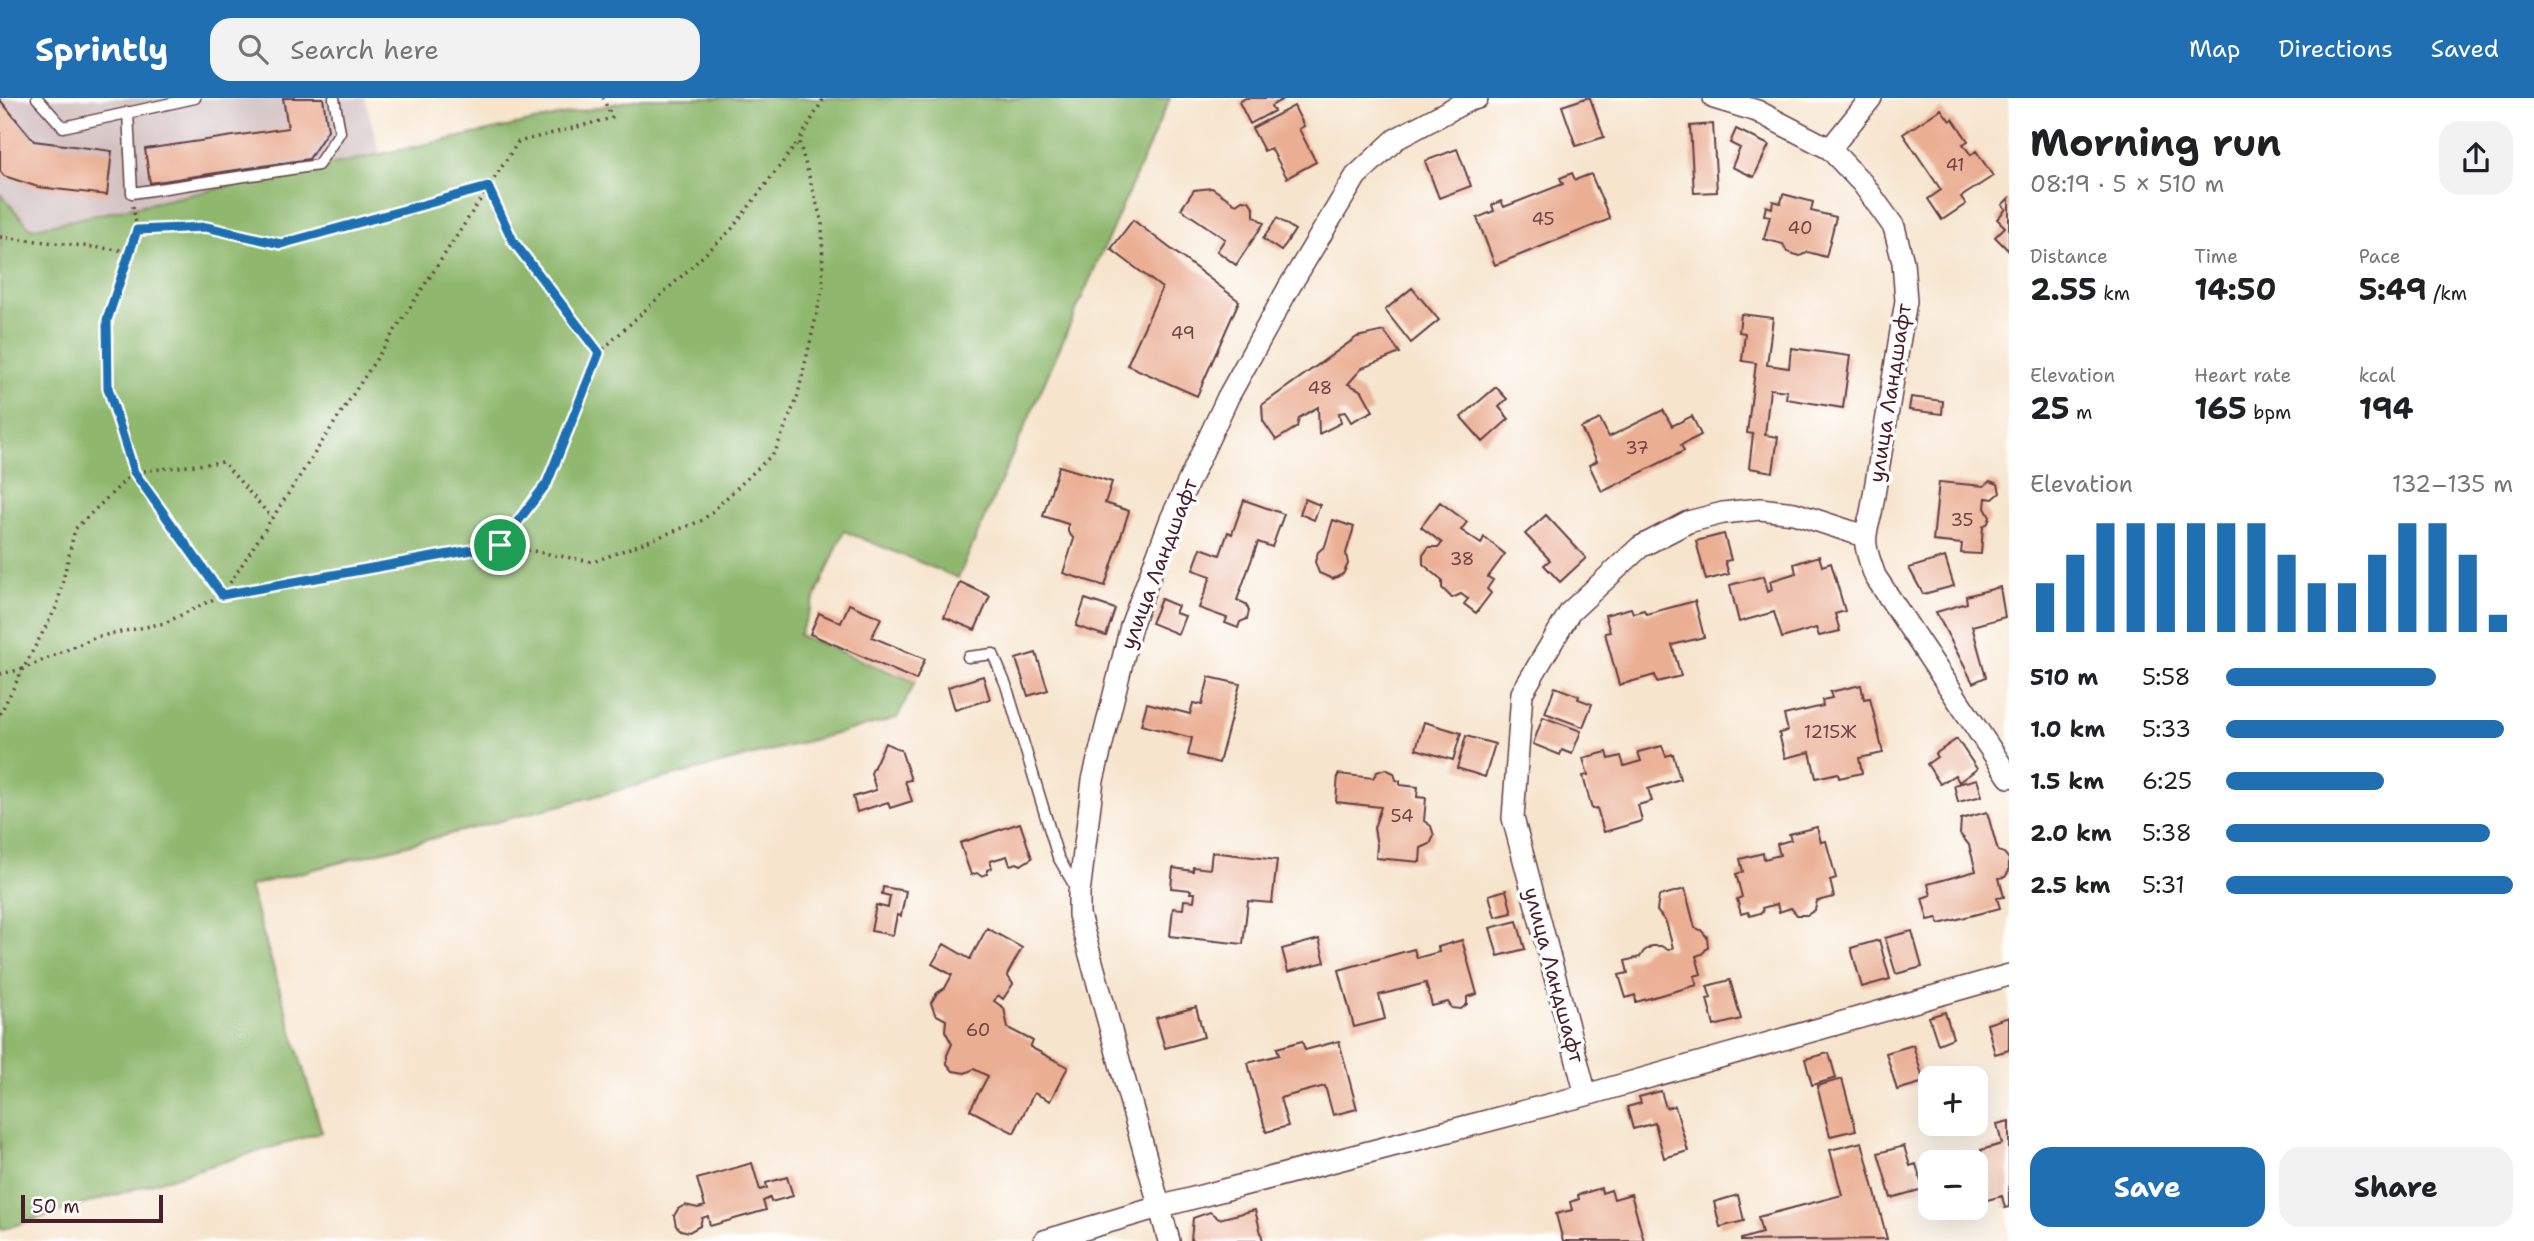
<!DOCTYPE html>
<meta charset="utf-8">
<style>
:root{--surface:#fff;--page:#f2f2f2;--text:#202124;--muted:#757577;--accent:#1f6fb2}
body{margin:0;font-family:"Shantell Sans",sans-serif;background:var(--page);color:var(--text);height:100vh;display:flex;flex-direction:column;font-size:26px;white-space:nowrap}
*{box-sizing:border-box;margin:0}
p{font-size:23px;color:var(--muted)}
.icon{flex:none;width:38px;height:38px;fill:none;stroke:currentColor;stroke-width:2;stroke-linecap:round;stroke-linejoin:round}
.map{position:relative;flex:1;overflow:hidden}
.sheet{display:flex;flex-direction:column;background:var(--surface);width:525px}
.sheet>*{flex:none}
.buttons{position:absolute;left:1918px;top:968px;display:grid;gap:14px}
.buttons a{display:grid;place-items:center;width:70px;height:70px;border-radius:14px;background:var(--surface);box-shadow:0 7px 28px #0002;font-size:35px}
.scale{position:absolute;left:21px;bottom:18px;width:142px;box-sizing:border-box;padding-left:7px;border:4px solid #4a1f2b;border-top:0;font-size:19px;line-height:24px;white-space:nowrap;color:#4a1f2b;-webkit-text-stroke:5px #fff;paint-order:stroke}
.pin{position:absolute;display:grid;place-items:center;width:60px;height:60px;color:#fff;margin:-30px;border:4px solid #fff;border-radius:50%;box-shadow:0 2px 7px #0007}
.round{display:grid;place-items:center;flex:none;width:74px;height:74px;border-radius:21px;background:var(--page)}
.summary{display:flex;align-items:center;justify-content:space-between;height:119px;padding:0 21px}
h1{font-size:38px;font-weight:700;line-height:52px}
.metrics{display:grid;grid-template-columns:repeat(3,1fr);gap:10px;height:119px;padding:7px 21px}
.metrics div{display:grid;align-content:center}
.metrics b{font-size:30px;font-weight:700}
.metrics small{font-size:19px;font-weight:400}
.metrics p{font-size:19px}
.chart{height:196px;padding:14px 21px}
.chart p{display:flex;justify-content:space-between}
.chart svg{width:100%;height:126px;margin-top:7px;stroke:var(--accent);stroke-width:6}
.primary-button{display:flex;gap:14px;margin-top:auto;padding:14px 21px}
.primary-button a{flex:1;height:80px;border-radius:21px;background:var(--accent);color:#fff;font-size:28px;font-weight:700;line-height:80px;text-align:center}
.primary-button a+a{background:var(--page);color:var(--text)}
ul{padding:0 21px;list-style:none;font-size:23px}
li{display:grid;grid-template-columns:112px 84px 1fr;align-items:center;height:52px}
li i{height:18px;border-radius:9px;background:var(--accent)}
header{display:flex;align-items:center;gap:42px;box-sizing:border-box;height:98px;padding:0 35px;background:var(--accent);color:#fff}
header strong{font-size:33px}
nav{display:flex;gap:38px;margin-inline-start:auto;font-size:24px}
.search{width:490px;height:63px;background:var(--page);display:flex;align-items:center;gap:18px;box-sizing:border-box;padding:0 24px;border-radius:21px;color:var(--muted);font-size:26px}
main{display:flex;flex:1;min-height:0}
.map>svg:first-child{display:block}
.industrial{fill:#d1bfbf}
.forest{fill:#8fb86e;stroke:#6c6c4c;stroke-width:2}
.building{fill:#eaae93}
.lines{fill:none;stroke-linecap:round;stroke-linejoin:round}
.lane-casing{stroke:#643d43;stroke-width:13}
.street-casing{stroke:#643d43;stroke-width:24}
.path{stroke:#643d43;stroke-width:3.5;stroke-dasharray:2 5;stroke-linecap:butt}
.lane{stroke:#fff;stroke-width:10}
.street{stroke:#fff;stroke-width:21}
.route-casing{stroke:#fff;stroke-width:14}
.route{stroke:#1f6fb2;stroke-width:9}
.labels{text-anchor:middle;stroke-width:7;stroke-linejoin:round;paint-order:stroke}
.number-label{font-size:18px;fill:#724345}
.street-label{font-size:21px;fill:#4a1f2b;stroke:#fff}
</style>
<header>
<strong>Sprintly</strong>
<div class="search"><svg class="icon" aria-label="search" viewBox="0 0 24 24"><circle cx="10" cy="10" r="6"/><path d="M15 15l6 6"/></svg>Search here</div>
<nav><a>Map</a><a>Directions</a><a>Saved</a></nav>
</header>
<main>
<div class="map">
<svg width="2009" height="1143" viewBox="0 0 2009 1143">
<rect width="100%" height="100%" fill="#fff"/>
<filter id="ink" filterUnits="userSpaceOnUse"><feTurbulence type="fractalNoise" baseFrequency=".0143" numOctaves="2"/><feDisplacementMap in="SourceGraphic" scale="14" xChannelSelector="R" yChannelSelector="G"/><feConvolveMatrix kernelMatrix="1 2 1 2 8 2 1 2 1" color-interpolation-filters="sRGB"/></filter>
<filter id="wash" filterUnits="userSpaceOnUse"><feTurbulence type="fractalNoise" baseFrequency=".00686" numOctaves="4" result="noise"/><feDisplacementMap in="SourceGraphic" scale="28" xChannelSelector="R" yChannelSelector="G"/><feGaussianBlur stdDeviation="1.57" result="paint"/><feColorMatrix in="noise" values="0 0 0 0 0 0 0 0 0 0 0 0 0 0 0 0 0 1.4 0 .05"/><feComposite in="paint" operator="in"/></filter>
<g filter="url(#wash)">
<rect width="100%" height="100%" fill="#f6e4cc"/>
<path class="industrial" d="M 0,0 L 365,0 L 380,57 L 31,131 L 0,96 Z"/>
<path class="forest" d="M 642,0 L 1170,0 L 958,480 L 844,433 L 799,537 L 915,584 L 897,620 L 249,788 L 322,1034 L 0,1132 L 0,96 L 31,131 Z"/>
<g id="blocks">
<path class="building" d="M 283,0 L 323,0 L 328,32 L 309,61 L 150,85 L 145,51 L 288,30 Z
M 1246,0 L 1285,0 L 1271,8 L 1274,13 L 1250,26 L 1239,4 Z
M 1586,0 L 1590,0 L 1604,39 L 1576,48 L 1562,8 Z
M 0,2 L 34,43 L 112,53 L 107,97 L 38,89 L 4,78 L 0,73 Z
M 1294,8 L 1304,28 L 1299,31 L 1316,64 L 1287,80 L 1271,50 L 1264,53 L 1252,30 Z
M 1941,11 L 1950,23 L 1953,21 L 1968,43 L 1963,46 L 1971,57 L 1976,53 L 1993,78 L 1961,99 L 1966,106 L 1942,122 L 1928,101 L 1941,92 L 1903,36 Z
M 1713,26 L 1717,94 L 1694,95 L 1690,28 Z
M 1736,31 L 1769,47 L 1754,79 L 1732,69 L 1740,50 L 1730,45 Z
M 1457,51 L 1471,88 L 1439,100 L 1425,63 Z
M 1572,75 L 1575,82 L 1591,76 L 1610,121 L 1495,167 L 1477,120 L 1494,113 L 1492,107 L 1501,103 L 1504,109 L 1563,86 L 1560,80 Z
M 1212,90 L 1236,106 L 1242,102 L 1249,103 L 1254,110 L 1254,118 L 1264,125 L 1236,167 L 1217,153 L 1225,141 L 1181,111 L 1194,92 Z
M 1783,96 L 1813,104 L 1811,113 L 1836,119 L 1826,159 L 1808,154 L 1800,158 L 1787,154 L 1783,146 L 1764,141 L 1770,118 L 1764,117 L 1766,108 L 1772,110 L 1773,103 L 1781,105 Z
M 2009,100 L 2009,153 L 1995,139 L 2005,129 L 1997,121 L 2006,111 L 2002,107 Z
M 1277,120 L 1295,132 L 1281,153 L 1263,141 Z
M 1133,122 L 1239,203 L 1197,298 L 1127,267 L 1162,190 L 1111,151 Z
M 1412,190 L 1439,222 L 1411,245 L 1385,212 Z
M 1741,216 L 1773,220 L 1767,267 L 1789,270 L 1791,250 L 1850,258 L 1843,310 L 1786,301 L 1787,293 L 1770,291 L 1765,337 L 1778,339 L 1773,374 L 1749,370 L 1753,336 L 1747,335 L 1756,265 L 1742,263 L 1745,235 L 1739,234 Z
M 1384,233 L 1400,255 L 1362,270 L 1348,286 L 1362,293 L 1373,313 L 1351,324 L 1345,314 L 1339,315 L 1341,325 L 1319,336 L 1318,309 L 1299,320 L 1297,329 L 1276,342 L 1263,323 L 1262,307 L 1357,239 Z
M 1496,289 L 1507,301 L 1499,309 L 1509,321 L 1483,344 L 1461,319 Z
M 1911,299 L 1943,303 L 1942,316 L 1909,312 Z
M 1663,312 L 1672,328 L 1692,318 L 1701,337 L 1681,347 L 1684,353 L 1602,394 L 1589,367 L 1597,363 L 1581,330 L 1600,321 L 1609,339 Z
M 1059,368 L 1112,384 L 1105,405 L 1129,413 L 1105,488 L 1063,475 L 1074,441 L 1068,434 L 1068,426 L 1043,418 Z
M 1990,383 L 1998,386 L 2000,395 L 1993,401 L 1986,400 L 1985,410 L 1990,419 L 1988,425 L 1983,428 L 1981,456 L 1961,455 L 1962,446 L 1933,443 L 1939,384 L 1984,388 Z
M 1305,401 L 1320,407 L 1314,422 L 1300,416 Z
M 1244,402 L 1284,416 L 1272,449 L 1258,444 L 1237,502 L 1246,506 L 1249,513 L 1247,521 L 1240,524 L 1238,530 L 1225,525 L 1227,520 L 1199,510 L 1211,478 L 1193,472 L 1201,450 L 1220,457 L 1228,434 L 1232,436 Z
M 1440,404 L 1467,424 L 1461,432 L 1481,446 L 1484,439 L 1505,456 L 1488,479 L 1493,482 L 1487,491 L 1491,495 L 1476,515 L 1464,506 L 1468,501 L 1461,496 L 1452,500 L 1442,490 L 1442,482 L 1423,466 L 1423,457 L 1429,449 L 1439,449 L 1442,445 L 1421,429 Z
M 1546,417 L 1586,460 L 1560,484 L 1544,467 L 1550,462 L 1525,436 Z
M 1333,422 L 1354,429 L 1346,455 L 1348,466 L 1343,476 L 1333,481 L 1319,475 L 1315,464 L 1318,454 L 1325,448 Z
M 1724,436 L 1731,462 L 1725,463 L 1729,476 L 1706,482 L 1696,443 Z
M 1819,458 L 1822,468 L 1831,465 L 1845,513 L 1835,516 L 1840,533 L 1819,538 L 1816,530 L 1782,540 L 1774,514 L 1739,524 L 1730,487 L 1764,478 L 1768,494 L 1772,492 L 1770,483 L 1796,475 L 1794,466 Z
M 1945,459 L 1954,488 L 1923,496 L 1909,470 Z
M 960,484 L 990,498 L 975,532 L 944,519 Z
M 2000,489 L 2005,519 L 1972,528 L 1986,579 L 1973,585 L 1936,514 L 1967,505 L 1966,498 Z
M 1085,501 L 1115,511 L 1106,538 L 1076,528 Z
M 1161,501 L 1178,508 L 1175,515 L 1185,518 L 1178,536 L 1151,525 Z
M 1695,503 L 1704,539 L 1672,547 L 1681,578 L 1657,584 L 1655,577 L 1619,587 L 1605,535 L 1610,534 L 1605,517 L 1631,510 L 1633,515 L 1644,512 L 1646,516 Z
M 849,506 L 881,520 L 872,539 L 925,561 L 916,582 L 810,536 L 819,515 L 841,525 Z
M 1036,555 L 1048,592 L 1028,598 L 1016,561 Z
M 983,578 L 990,601 L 955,612 L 948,589 Z
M 1209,579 L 1240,586 L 1219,665 L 1188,657 L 1192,640 L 1141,627 L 1147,605 L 1190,616 L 1193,605 L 1202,607 Z
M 1861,587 L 1864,601 L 1870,600 L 1883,655 L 1859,660 L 1862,675 L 1839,680 L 1838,675 L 1816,680 L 1810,654 L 1785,660 L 1779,635 L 1788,633 L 1784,617 L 1823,608 L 1822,602 L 1832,600 L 1830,594 Z
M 1555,589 L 1579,598 L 1578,601 L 1592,606 L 1583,629 L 1545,615 Z
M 1543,619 L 1581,633 L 1572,656 L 1562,652 L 1560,657 L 1533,646 Z
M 1424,624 L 1461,635 L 1453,662 L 1416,651 Z
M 1466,638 L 1495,646 L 1485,679 L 1457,670 Z
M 1957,641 L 1977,671 L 1959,684 L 1955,677 L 1940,686 L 1927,666 L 1937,659 L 1935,656 Z
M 885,645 L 901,652 L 911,682 L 905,683 L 912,703 L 890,710 L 888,704 L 857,714 L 853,699 L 876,692 L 871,675 Z
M 1662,648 L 1666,658 L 1673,656 L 1680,681 L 1648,691 L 1652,703 L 1638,707 L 1642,723 L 1604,734 L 1597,710 L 1592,711 L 1583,678 L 1588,677 L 1583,660 L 1607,654 L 1609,661 L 1621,658 L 1624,668 L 1641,663 L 1638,654 Z
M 1385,671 L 1394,675 L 1396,682 L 1400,683 L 1400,687 L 1418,689 L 1417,699 L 1426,700 L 1424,723 L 1431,728 L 1434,738 L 1430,746 L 1421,750 L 1420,764 L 1376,760 L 1377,747 L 1374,730 L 1381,709 L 1336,704 L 1338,676 L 1373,680 L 1377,674 Z
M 1977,681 L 1982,698 L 1958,704 L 1954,687 Z
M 1987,714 L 1998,753 L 2004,755 L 2009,761 L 2009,773 L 2005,779 L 1999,780 L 2004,799 L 1997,800 L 2000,810 L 1939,826 L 1937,820 L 1928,822 L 1922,800 L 1931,797 L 1928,786 L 1976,773 L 1969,747 L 1960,736 L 1961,721 Z
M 1020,725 L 1032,760 L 1021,767 L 1017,765 L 1010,767 L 1007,758 L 990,763 L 992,770 L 987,772 L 987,776 L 981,778 L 977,775 L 971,777 L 960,745 Z
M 1817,729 L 1821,744 L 1826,743 L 1836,780 L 1830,782 L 1834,799 L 1817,803 L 1815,812 L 1807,817 L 1797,817 L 1791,810 L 1779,814 L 1777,806 L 1762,810 L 1763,814 L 1750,818 L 1748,814 L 1741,816 L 1737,801 L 1742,799 L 1736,776 L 1743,774 L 1740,761 L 1763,755 L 1764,761 L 1780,757 L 1777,746 L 1791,742 L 1789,736 Z
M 1212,754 L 1277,762 L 1272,805 L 1248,803 L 1243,846 L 1170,838 L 1173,810 L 1183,811 L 1184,802 L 1194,803 L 1195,795 L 1190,795 L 1191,792 L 1171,790 L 1173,770 L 1193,773 L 1193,769 L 1210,771 Z
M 883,789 L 906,793 L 901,818 L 897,817 L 893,837 L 871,833 L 876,807 L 888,810 L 890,798 L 882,796 Z
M 1685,791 L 1695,830 L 1701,832 L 1707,839 L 1708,849 L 1702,856 L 1696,858 L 1701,876 L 1694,878 L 1697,887 L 1636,904 L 1635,897 L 1626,900 L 1619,877 L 1628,875 L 1625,863 L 1640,859 L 1644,853 L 1652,848 L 1661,848 L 1668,852 L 1673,850 L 1666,824 L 1657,813 L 1659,798 Z
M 1506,792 L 1512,815 L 1495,819 L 1489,797 Z
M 1517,823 L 1525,851 L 1498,858 L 1490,830 Z
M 987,830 L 1022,850 L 1007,877 L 1013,886 L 1003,901 L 998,897 L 994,903 L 1004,910 L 1008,930 L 1033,943 L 1030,949 L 1068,969 L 1050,1003 L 1034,995 L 1014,1035 L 970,1012 L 988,978 L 974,971 L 965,975 L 953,973 L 947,966 L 947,957 L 952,946 L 945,933 L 946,922 L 935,916 L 931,905 L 937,895 L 945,890 L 952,877 L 932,866 L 944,846 L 970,861 Z
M 1912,833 L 1922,869 L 1896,876 L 1885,840 Z
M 1319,841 L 1325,864 L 1288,874 L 1282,851 Z
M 1462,842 L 1477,896 L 1467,899 L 1467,906 L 1461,911 L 1452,910 L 1448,904 L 1432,908 L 1426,885 L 1379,897 L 1385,921 L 1354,929 L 1339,872 L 1414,851 L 1417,860 L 1439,854 L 1438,849 Z
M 1879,842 L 1890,881 L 1862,889 L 1851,850 Z
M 1730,882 L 1741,921 L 1714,928 L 1707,901 L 1711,900 L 1707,888 Z
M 1196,909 L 1204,939 L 1165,950 L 1156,920 Z
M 1945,914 L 1953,940 L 1938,946 L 1929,919 Z
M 2009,919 L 2009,952 L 1995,956 L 1987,926 Z
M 1302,943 L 1305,952 L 1339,943 L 1357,1011 L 1333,1017 L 1325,988 L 1280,1000 L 1288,1028 L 1266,1034 L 1248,965 L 1279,957 L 1277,950 Z
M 1913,947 L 1924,984 L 1897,992 L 1886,955 Z
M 1829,955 L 1836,980 L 1812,987 L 1805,961 Z
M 1842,981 L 1856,1032 L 1830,1038 L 1817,988 Z
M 1661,993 L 1666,1010 L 1675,1008 L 1688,1053 L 1664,1060 L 1655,1025 L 1633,1031 L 1627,1009 L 1641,1005 L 1639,999 Z
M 2009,1023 L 2009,1109 L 2005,1110 L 2002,1098 L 1976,1105 L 1976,1063 L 1983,1061 L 1981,1052 L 2002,1046 L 1997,1026 Z
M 1862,1044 L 1887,1141 L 1741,1143 L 1741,1141 L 1762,1135 L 1758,1119 L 1842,1097 L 1830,1052 Z
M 1904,1048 L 1910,1068 L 1916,1066 L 1923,1091 L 1891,1100 L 1878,1055 Z
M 752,1065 L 760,1092 L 767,1090 L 766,1085 L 787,1079 L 793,1098 L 771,1104 L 770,1100 L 763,1103 L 766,1112 L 710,1128 L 708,1118 L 702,1120 L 700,1128 L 689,1134 L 681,1132 L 676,1128 L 674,1118 L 678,1111 L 685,1107 L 698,1110 L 705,1108 L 697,1081 Z
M 1601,1090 L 1602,1095 L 1611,1092 L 1614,1101 L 1631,1096 L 1644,1143 L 1563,1143 L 1556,1116 L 1572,1112 L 1570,1104 L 1579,1101 L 1578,1097 Z
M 1738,1097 L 1744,1123 L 1720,1129 L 1714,1104 Z
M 1255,1112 L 1263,1143 L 1191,1143 L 1193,1120 L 1210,1114 L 1219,1121 Z"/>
</g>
</g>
<g filter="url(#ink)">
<use href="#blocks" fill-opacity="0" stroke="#643d43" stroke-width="2"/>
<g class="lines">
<defs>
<path id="lane" d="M 37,0 L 63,29 L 195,0
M 128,14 L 132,95 L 318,67 L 340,34 L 334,0
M 968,559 L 993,556 L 1006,587 L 1058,759 L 1077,792"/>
<path id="street" d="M 1714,0 L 1757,13 L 1830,51 L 1863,86 L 1894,129 L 1903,164 L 1906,203 L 1871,415 C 1862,444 1865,450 1875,478 L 2009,679
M 1830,51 L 1871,0
M 1586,997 L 1513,720 L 1522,595 L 1570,514 L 1640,449 L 1688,424 L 1723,415 L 1760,411 L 1794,415 L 1864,438
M 1044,1143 L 1159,1109 L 1586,997 L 2009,877
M 1169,1143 L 1079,817 L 1079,795 L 1093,682 L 1131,528 L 1171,421 L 1228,299 L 1288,191 L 1356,78 L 1396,41 L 1467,3 L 1477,0"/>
</defs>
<use href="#lane" class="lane-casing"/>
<use href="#street" class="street-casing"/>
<path class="path" d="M 133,108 L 137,132 L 107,222 L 108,290 L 134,374 L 222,497 L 518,44 L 612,20 L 603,0
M 137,132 L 206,129 L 281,146 L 488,89 L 513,143 L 599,255
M 0,139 L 130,153
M 500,447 L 547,385 L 599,255 L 731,132 L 798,44
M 0,576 L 23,571 L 57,508 L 75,431 L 134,374 L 223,364 L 272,420
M 0,616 L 23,571 L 96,539 L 165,525 L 222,497 L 500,447 L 593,464 L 703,422 L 775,354 L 797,300 L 823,189 L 822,124 L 799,43 L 824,0"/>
<use href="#lane" class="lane"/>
<use href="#street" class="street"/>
</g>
</g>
<g class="lines" filter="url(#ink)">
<defs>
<path id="route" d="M 488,89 L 513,143 L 599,255 L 547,385 L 500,447 L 222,497 L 134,374 L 108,290 L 107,222 L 137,132 L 206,129 L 281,146 Z"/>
</defs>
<use href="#route" class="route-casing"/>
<use href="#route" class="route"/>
</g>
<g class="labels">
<g class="number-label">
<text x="1955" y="73">41</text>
<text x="1543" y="127">45</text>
<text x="1800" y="136">40</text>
<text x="1183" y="241">49</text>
<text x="1320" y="296">48</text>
<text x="1637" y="356">37</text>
<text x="1962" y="428">35</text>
<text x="1462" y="467">38</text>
<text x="1830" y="640">1215Ж</text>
<text x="1402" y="724">54</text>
<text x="978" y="938">60</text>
</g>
<g class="street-label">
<text transform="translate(1890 295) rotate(-81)" y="7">улица Ландшафт</text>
<text transform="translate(1159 466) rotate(-69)" y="7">улица Ландшафт</text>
<text transform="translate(1554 877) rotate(75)" y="7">улица Ландшафт</text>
</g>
</g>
</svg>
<div class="buttons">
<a>+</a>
<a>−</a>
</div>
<div class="scale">50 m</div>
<div class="pin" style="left:500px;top:447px;background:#1e9e55"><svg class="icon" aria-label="arrive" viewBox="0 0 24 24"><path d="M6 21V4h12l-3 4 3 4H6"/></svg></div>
</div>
<section class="sheet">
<div class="summary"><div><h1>Morning run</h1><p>08:19 · 5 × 510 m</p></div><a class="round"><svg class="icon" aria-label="share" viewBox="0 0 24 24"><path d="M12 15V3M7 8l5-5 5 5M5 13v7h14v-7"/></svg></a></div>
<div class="metrics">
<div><p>Distance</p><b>2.55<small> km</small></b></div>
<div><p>Time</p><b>14:50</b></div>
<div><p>Pace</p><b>5:49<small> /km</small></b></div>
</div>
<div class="metrics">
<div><p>Elevation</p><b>25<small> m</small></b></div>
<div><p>Heart rate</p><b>165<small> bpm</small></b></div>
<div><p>kcal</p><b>194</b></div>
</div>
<div class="chart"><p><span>Elevation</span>132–135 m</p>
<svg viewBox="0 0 160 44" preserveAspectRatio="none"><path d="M5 44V27M15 44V17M25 44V6M35 44V6M45 44V6M55 44V6M65 44V6M75 44V6M85 44V17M95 44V27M105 44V27M115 44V17M125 44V6M135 44V6M145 44V17M155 44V38"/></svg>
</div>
<ul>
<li><b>510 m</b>5:58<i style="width:73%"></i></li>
<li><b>1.0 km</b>5:33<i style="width:97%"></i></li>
<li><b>1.5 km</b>6:25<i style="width:55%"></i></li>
<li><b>2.0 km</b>5:38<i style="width:92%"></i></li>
<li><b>2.5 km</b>5:31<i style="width:100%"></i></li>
</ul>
<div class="primary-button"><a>Save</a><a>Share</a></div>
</section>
</main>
